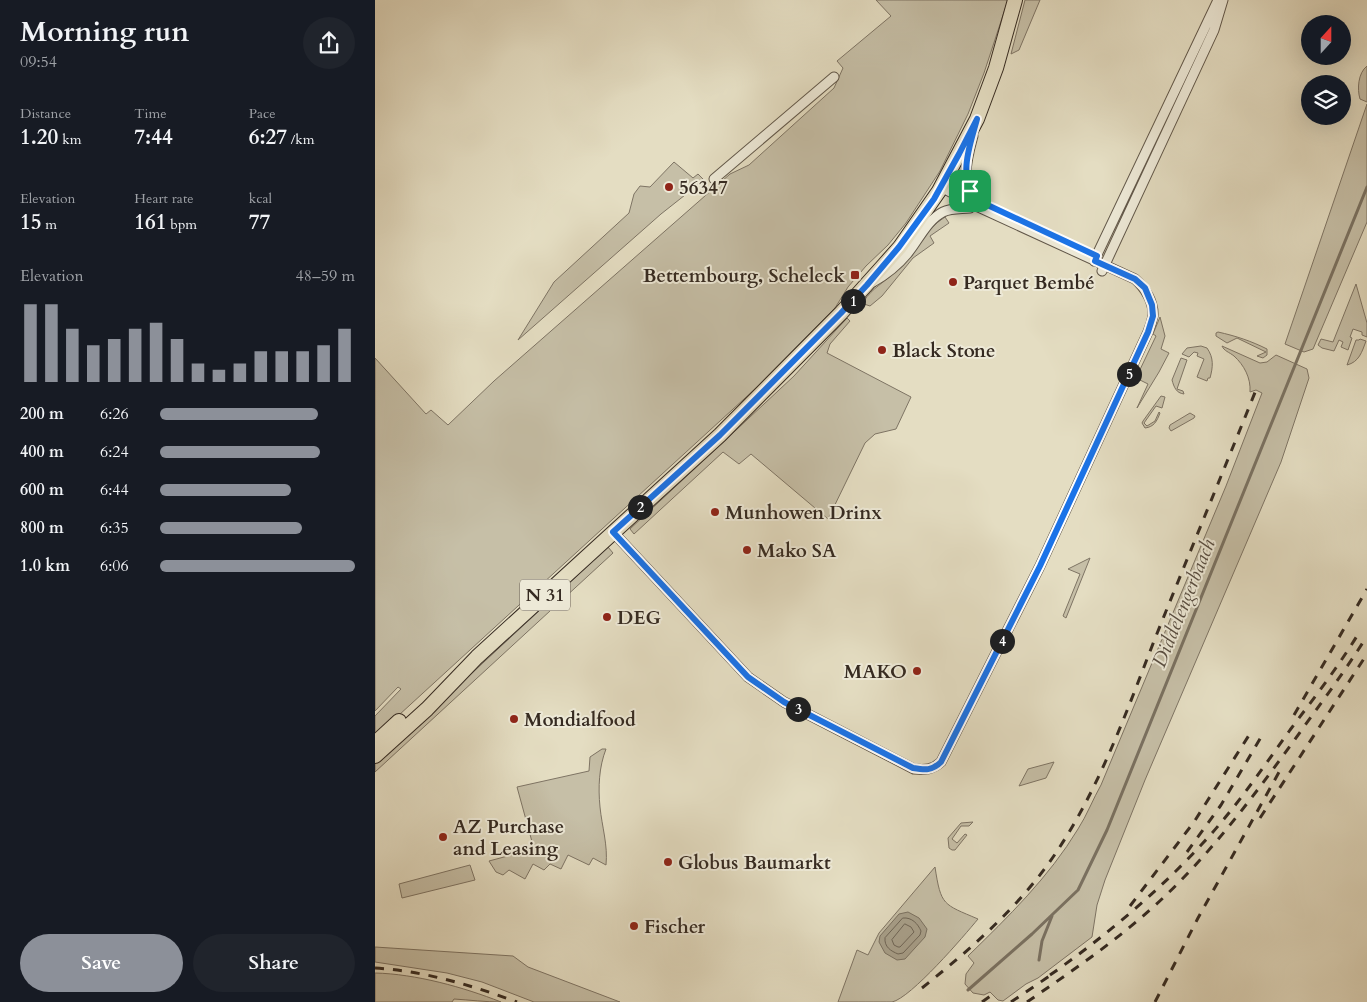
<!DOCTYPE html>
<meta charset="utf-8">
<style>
:root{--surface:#171b24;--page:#20242c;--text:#f1f3f6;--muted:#9ea1a6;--accent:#8c9099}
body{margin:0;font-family:Cardo,serif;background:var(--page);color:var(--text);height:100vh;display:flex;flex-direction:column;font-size:19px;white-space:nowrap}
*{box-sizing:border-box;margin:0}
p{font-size:16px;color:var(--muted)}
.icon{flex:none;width:28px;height:28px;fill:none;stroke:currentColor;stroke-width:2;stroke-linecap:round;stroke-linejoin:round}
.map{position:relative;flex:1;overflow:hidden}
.drawer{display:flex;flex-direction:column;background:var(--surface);width:375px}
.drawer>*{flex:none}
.needle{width:32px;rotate:21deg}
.tools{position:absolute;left:926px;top:15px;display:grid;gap:10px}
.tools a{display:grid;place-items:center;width:50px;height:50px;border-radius:50%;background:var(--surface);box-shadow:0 5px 20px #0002;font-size:25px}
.pin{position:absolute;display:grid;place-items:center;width:42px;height:42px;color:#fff;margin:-21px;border-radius:10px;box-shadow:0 2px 8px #0006}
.km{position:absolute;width:25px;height:25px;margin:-12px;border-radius:50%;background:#222;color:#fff;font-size:14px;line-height:25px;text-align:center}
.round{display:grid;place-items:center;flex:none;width:52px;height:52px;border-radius:26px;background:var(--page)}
.summary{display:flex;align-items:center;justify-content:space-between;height:85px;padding:0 20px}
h1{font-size:28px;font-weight:600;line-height:38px}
.figures{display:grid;grid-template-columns:repeat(3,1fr);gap:8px;height:85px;padding:5px 20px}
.figures div{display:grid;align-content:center}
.figures b{font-size:21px;font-weight:600}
.figures small{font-size:14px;font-weight:400}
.figures p{font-size:14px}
.chart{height:140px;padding:10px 20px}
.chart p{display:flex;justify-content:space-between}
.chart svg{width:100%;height:90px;margin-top:5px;stroke:var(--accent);stroke-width:6}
.primary-button{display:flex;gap:10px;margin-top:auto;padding:10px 20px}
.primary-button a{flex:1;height:58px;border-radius:30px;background:var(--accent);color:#fff;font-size:20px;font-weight:600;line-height:58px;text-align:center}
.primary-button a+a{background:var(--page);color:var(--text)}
ul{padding:0 20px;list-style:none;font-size:16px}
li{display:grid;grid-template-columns:80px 60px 1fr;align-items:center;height:38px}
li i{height:12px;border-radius:6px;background:var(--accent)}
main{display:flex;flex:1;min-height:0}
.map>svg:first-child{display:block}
.green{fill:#c6bfa7;stroke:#7e7464}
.water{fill:#a8a08b;stroke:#7a7161}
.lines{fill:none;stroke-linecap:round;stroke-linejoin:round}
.shore{stroke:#6e6556;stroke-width:1}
.stream{stroke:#7a7161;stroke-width:3}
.street-casing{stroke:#615749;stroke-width:11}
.primary-casing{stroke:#352a21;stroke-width:16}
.street{stroke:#ede9d7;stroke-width:9}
.primary{stroke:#e4ddc2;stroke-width:14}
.rail{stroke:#352a21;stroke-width:3;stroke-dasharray:9 9;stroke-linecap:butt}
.route-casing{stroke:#fff;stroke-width:10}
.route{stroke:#1a73e8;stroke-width:6}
.poi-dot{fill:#8f2418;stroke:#ede9d7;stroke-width:2}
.labels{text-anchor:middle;stroke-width:4;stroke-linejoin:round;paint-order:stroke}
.shield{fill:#ede9d7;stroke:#6c6358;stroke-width:1}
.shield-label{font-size:18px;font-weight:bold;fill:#352a21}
.poi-label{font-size:19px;font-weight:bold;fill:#352a21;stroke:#ede9d7;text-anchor:start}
.water-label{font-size:20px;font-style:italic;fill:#584d41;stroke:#ede9d7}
</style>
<main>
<section class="drawer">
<div class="summary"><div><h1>Morning run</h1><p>09:54</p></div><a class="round"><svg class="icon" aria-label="share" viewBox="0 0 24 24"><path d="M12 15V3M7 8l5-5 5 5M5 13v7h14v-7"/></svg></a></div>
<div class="figures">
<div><p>Distance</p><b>1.20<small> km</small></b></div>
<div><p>Time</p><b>7:44</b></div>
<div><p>Pace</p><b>6:27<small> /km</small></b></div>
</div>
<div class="figures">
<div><p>Elevation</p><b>15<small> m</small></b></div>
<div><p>Heart rate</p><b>161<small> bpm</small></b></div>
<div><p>kcal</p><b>77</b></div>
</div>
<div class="chart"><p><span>Elevation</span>48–59 m</p>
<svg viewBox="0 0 160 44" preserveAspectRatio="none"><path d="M5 44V6M15 44V6M25 44V18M35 44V26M45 44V23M55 44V18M65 44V15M75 44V23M85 44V35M95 44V38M105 44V35M115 44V29M125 44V29M135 44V29M145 44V26M155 44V18"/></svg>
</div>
<ul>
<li><b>200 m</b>6:26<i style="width:81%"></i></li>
<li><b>400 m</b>6:24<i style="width:82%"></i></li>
<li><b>600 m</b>6:44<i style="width:67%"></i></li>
<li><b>800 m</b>6:35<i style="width:73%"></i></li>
<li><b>1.0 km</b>6:06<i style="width:100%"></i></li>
</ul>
<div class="primary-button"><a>Save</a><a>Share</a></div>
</section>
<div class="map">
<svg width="992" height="1002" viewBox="0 0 992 1002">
<rect width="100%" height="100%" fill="#e4ddc2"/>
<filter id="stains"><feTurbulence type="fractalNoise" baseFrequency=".004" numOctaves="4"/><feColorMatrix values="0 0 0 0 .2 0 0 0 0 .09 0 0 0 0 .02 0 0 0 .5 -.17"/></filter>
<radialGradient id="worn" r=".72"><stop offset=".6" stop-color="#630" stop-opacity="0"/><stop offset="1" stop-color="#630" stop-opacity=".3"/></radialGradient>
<path class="green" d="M 501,0 L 633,0 L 609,73 L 593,114 L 565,171 L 531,223 L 513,245 L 491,266 L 473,287 L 460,308 L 381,388 L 0,737 L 0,716 L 26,689 L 23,687 L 0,711 L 0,358 L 51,414 L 56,410 L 73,425 L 119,381 L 355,174 L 374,165 L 459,88 L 468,68 L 462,61 L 516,16 Z
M 650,0 L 665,0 L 644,50 L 636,54 Z
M 992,66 L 992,102 L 985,99 C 982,89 983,73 992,66 Z
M 992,104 L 992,222 L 938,349 L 929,352 L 910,344 Z
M 299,162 L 318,178 L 323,174 L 329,180 L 286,214 L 143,340 L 179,282 L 254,213 L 259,194 L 265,186 L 275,187 Z
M 570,217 L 574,223 L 555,236 L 559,243 L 538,258 L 507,296 L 495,306 L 489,304 L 489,301 C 497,288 510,282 520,272 C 537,254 549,230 570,217 Z
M 981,284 L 992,323 L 992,337 L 987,335 L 987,332 L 978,329 L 975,337 L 977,338 L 973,350 L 966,347 L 968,342 L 964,340 L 959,351 L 947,348 L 943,345 L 946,339 L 958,342 Z
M 785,317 L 790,336 L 786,349 L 794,353 L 784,372 L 762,408 L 773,384 L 761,378 L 781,336 L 778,334 Z
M 472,318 L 475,321 L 455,344 L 452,353 L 536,397 L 521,429 L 500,434 L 490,443 L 453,519 L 376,454 L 364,464 L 348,452 L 259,534 L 255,529 L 419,376 Z
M 843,332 C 861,336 876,341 892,349 L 892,355 L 888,358 L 882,356 L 891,352 L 862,338 L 852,343 L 841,336 L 841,333 Z
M 985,339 L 991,341 C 987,352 984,362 972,365 L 981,340 L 984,340 Z
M 826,346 L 832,348 C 839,358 838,367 835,378 L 833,378 L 832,381 L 822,377 L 829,359 L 822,356 L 823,353 L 819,352 L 814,357 L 807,354 L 812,348 Z
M 847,346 L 885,363 L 892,362 L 901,355 L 932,369 L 934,378 L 906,462 L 770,780 L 730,880 L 722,905 L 717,937 L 663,978 L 651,984 L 628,1001 L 623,1000 L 615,992 L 609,995 L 598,993 L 590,984 L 591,974 L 599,963 L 593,956 C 633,917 674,877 703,829 C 712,815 718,799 726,785 L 851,486 L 887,393 L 881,390 L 875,392 C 876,378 869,365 859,356 C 854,352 849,351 847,346 Z
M 806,358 L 812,360 L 802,389 L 808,391 L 809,394 C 801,393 799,387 797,380 Z
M 786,396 L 790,397 L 787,408 L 781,406 L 769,423 L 772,426 L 780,421 L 784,412 L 785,413 C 782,421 779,427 770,428 L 767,423 L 768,421 Z
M 815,413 L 820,416 L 819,418 L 796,431 L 794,428 L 795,425 Z
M 233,547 L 238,553 L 0,772 L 0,763 Z
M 715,558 L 691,618 L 688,616 L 705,574 L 693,569 Z
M 227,749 L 231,749 C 224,767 223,787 225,807 C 227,827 233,845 231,865 L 218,858 L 214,865 L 193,855 L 186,869 L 175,864 L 169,870 L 158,864 L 150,879 L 134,870 L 128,875 L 121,872 L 114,861 L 159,849 L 142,787 L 214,771 L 215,757 Z
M 679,762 L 671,778 L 644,786 L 653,769 Z
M 598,822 L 594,826 L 586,826 L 577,839 L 582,843 L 590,834 L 592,835 L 580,850 L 577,850 L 574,848 L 573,838 L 586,823 Z
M 95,865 L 100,880 L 27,898 L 24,884 Z
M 560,867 C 566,906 568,904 603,919 C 589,936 536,998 517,1002 C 504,1002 478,1002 463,1002 L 482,950 L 493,955 L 504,933 Z
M 0,947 L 138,956 L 153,967 L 245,1002 L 159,1002 L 107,982 L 72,973 L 0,962 Z
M 0,973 C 41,974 88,987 126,1002 C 110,1002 95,1000 79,999 L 77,1002 L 0,1002 Z"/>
<path class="water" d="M 533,912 L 544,918 L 552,929 L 550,937 L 530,959 L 522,960 L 510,953 L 504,942 L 505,936 L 524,914 Z"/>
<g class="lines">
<path class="shore" d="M 528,918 C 537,917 543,924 546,931 L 545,935 L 528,953 L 523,954 C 516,951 509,947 510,938 Z
M 530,924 L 536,927 L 539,932 L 525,947 L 523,947 L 519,945 L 517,940 Z"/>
<path class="stream" d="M 664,960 L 667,941 L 677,916
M 593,990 L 657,934 L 703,890 L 732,830 L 992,187"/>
<defs>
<path id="street" d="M 598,136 C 591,162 582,191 612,205
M 339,179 L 459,77
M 719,261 L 843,0
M 727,271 L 839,30 L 848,0
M 498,282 C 512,274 522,266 532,254 C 543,241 552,220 568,212 C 576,208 586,209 595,208
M 238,532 L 373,677 L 409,702 L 539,769 C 550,770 557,770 566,762 L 665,566 L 773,332 C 775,327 777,321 778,316 C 779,302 770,288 760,279 L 601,206 L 566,187"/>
<path id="primary" d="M 0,743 L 24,721
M 0,756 L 52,709 L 102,657 L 345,435 L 466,313 L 509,265 L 525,247 L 564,191 L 602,119 L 621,68 L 640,0"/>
</defs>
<use href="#street" class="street-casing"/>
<use href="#primary" class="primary-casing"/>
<use href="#street" class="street"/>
<use href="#primary" class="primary"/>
<path class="rail" d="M 919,715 L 992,589
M 885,818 L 992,654
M 812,852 L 846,805 L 886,737
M 755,906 L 819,822 L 876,732
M 0,968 C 49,971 96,985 142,1002
M 675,975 C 727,939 784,891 827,844 C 860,809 887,769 915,730 C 939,698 964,666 985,631
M 547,988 C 592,952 636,914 671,867 C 722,797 750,715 781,636 C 814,554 848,472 881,390
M 607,1002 L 617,995
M 636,1002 L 679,973
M 652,1002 C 694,973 737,944 776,909 C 831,860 875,801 918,742 C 943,707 969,673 992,636
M 780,1002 L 823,918 L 908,765"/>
</g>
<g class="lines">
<defs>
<path id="route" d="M 602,119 C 595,146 580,181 606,202 L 722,256 L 720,261 L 760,279 L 770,288 L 777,305 L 778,316 L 773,332 L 665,566 L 566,762 C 557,771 550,770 538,768 L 409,702 L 373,677 L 238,532 L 345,435 L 466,313 L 492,285 L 524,247 L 559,199 L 584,154 Z"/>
</defs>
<use href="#route" class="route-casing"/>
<use href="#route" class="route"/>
</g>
<g class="poi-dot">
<circle cx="294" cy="187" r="5"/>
<rect x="475" y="270" width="10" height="10" rx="2.5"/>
<circle cx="578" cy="282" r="5"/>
<circle cx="507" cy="350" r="5"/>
<circle cx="340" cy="512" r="5"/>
<circle cx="372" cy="550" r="5"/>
<circle cx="232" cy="617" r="5"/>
<circle cx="542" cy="671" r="5"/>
<circle cx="139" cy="719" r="5"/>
<circle cx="68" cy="837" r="5"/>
<circle cx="293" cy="862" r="5"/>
<circle cx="259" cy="926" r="5"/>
</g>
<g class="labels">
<rect class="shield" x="145" y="579.5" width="50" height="31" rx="4"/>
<g class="shield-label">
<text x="170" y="601">N 31</text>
</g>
<g class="poi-label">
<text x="304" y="194">56347</text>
<text x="470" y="282" text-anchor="end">Bettembourg, Scheleck</text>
<text x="588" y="289">Parquet Bembé</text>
<text x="517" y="357">Black Stone</text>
<text x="350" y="519">Munhowen Drinx</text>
<text x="382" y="557">Mako SA</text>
<text x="242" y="624">DEG</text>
<text x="532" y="678" text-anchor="end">MAKO</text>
<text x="149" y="726">Mondialfood</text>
<text x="78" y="833">AZ Purchase<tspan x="78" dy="22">and Leasing</tspan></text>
<text x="303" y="869">Globus Baumarkt</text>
<text x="269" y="933">Fischer</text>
</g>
<g class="water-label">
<text transform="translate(808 603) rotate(-68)" y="7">Diddelengerbaach</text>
</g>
</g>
<rect width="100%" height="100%" filter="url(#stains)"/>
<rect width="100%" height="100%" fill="url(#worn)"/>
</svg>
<div class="tools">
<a><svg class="needle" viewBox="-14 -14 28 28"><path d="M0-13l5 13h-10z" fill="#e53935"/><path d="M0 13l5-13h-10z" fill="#9ea1a6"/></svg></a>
<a><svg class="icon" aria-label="layers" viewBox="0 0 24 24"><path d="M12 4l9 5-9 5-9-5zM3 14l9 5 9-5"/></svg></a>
</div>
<div class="pin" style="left:595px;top:191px;background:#1e9e55"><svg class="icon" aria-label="arrive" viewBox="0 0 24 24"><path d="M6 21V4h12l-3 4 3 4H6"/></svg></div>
<b class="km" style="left:478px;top:301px">1</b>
<b class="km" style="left:265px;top:507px">2</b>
<b class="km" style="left:423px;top:709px">3</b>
<b class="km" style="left:627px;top:641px">4</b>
<b class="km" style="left:754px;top:374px">5</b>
</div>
</main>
